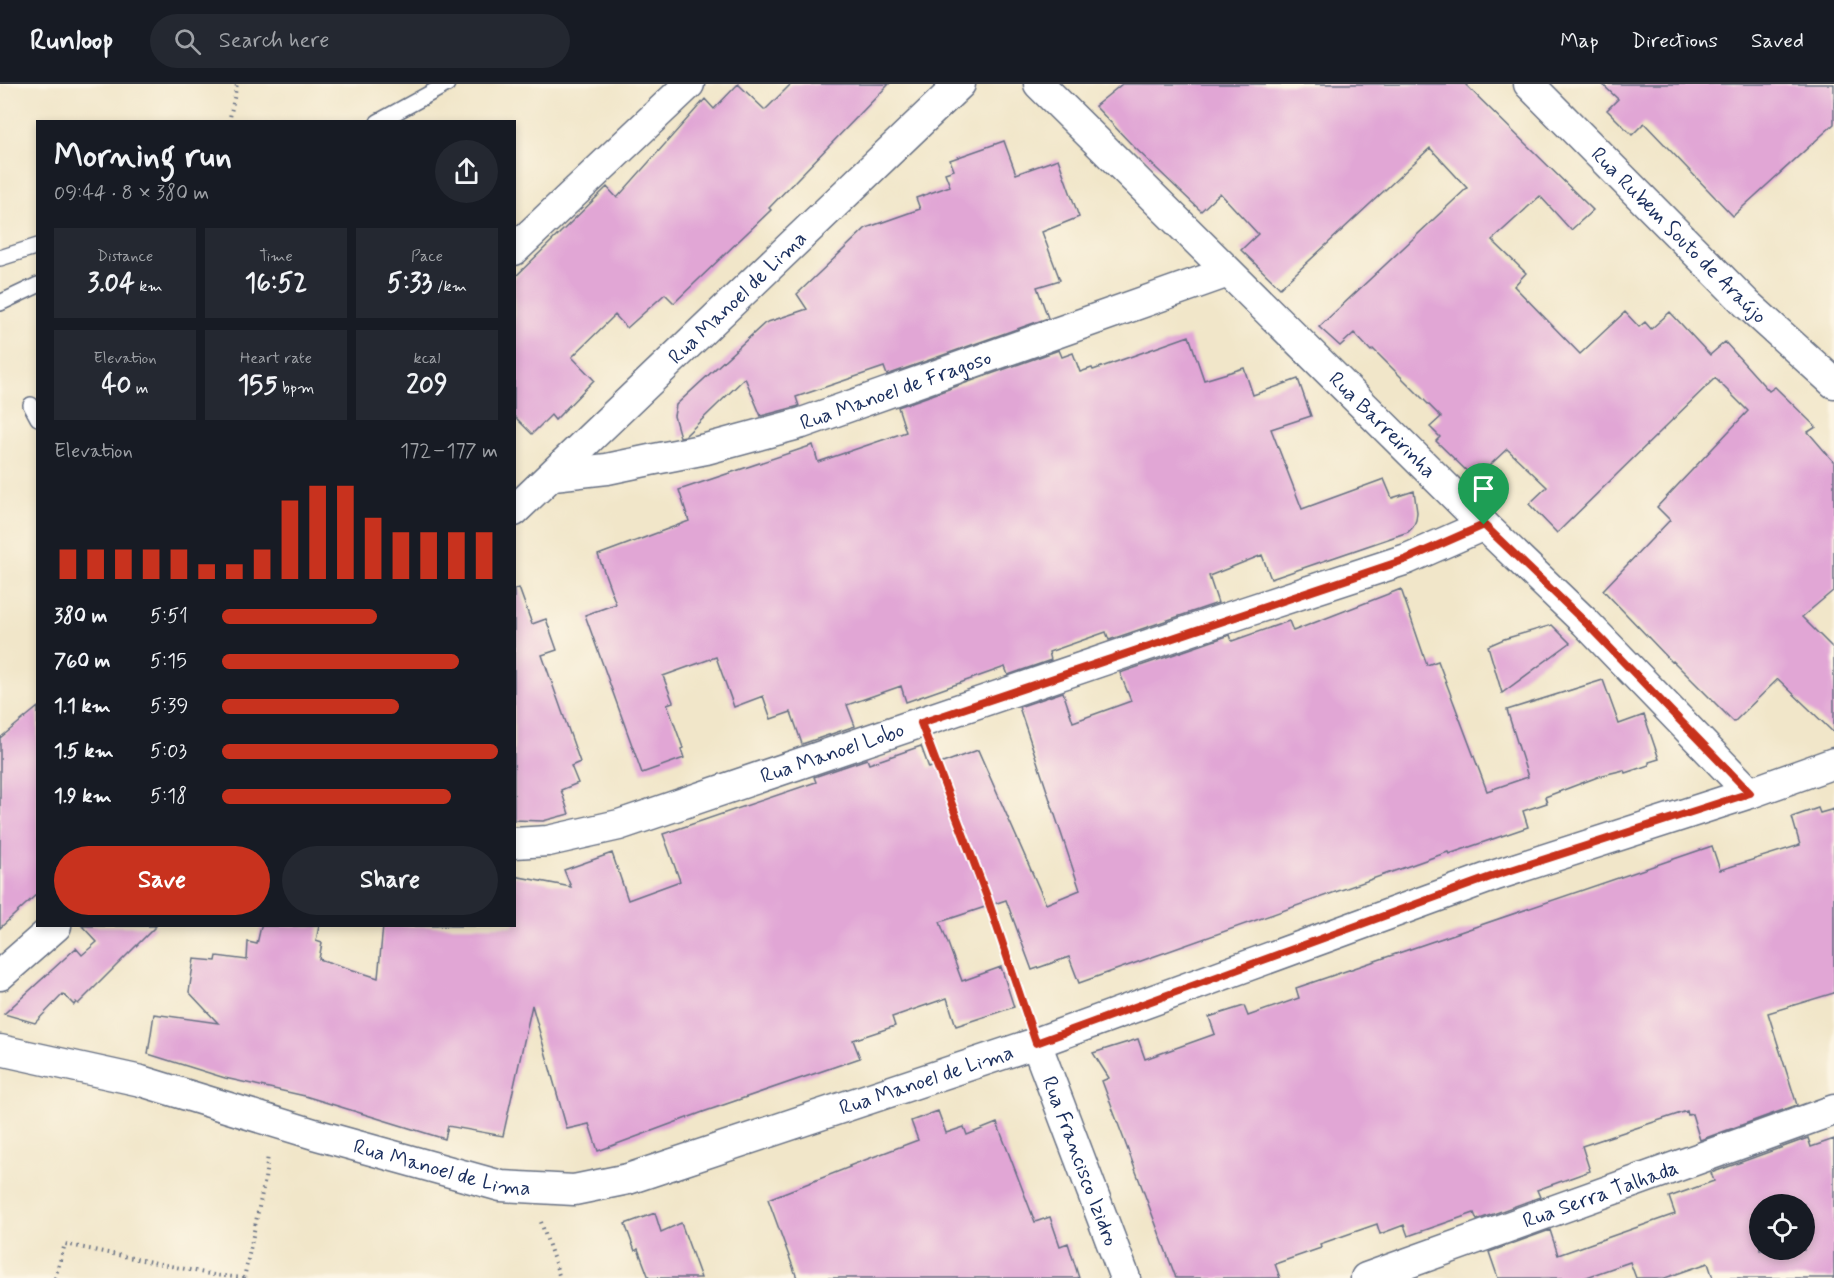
<!DOCTYPE html>
<meta charset="utf-8">
<style>
:root{--surface:#171b24;--page:#242831;--text:#f1f3f6;--muted:#9ea1a6;--line:#363941;--accent:#c8321e}
body{margin:0;font-family:Mynerve,sans-serif;background:var(--page);color:var(--text);height:100vh;display:flex;flex-direction:column;font-size:22px;white-space:nowrap}
*{box-sizing:border-box;margin:0}
p{font-size:20px;color:var(--muted)}
.icon{flex:none;width:33px;height:33px;fill:none;stroke:currentColor;stroke-width:2;stroke-linecap:round;stroke-linejoin:round}
.map{position:relative;flex:1;overflow:hidden}
.details{position:absolute;left:36px;top:36px;width:480px;height:807px;display:flex;flex-direction:column;background:var(--surface);border-radius:0px;box-shadow:0 3px 9px #0003}
.details>*{flex:none}
.buttons{position:absolute;left:1749px;top:1110px;display:grid;gap:12px}
.buttons a{display:grid;place-items:center;width:66px;height:66px;border-radius:50%;background:var(--surface);box-shadow:0 3px 9px #0003;font-size:30px}
.pin{position:absolute;display:grid;place-items:center;width:51px;height:51px;color:#fff;margin:-62px -26px;border-radius:50% 50% 50% 0;rotate:-45deg;box-shadow:0 0 6px #0007}
.pin .icon{rotate:45deg}
.round{display:grid;place-items:center;flex:none;width:63px;height:63px;border-radius:32px;background:var(--page)}
.headline{display:flex;align-items:center;justify-content:space-between;height:102px;padding:0 18px}
h1{font-size:33px;font-weight:800;line-height:45px}
.stats{display:grid;grid-template-columns:repeat(3,1fr);gap:9px;height:102px;padding:6px 18px}
.stats div{display:grid;align-content:center;border-radius:0px;background:var(--page);text-align:center}
.stats b{font-size:26px;font-weight:800}
.stats small{font-size:16px;font-weight:400}
.stats p{font-size:16px}
.chart{height:168px;padding:12px 18px}
.chart p{display:flex;justify-content:space-between}
.chart svg{width:100%;height:108px;margin-top:6px;stroke:var(--accent);stroke-width:6}
.primary-button{display:flex;gap:12px;margin-top:auto;padding:12px 18px}
.primary-button a{flex:1;height:69px;border-radius:36px;background:var(--accent);color:#fff;font-size:24px;font-weight:800;line-height:69px;text-align:center}
.primary-button a+a{background:var(--page);color:var(--text)}
ul{padding:0 18px;list-style:none;font-size:20px}
li{display:grid;grid-template-columns:96px 72px 1fr;align-items:center;height:45px}
li i{height:15px;border-radius:8px;background:var(--accent)}
header{display:flex;align-items:center;gap:36px;box-sizing:border-box;height:84px;padding:0 30px;background:var(--surface);border-bottom:2px solid var(--line)}
header strong{font-size:28px}
nav{display:flex;gap:33px;margin-inline-start:auto;font-size:21px}
.search{width:420px;height:54px;background:var(--page);display:flex;align-items:center;gap:15px;box-sizing:border-box;padding:0 21px;border-radius:33px;color:var(--muted);font-size:22px}
.map>svg:first-child{display:block}
.building{fill:#e1a6d5;fill-rule:evenodd}
.lines{fill:none;stroke-linecap:round;stroke-linejoin:round}
.lane-casing{stroke:#666f83;stroke-width:18}
.street-casing{stroke:#666f83;stroke-width:33}
.path{stroke:#666f83;stroke-width:4;stroke-dasharray:1.5 4.5;stroke-linecap:butt}
.lane{stroke:#fff;stroke-width:15}
.street{stroke:#fff;stroke-width:30}
.route-casing{stroke:#fff;stroke-width:12}
.route{stroke:#c8321e;stroke-width:8}
.labels{text-anchor:middle;stroke-width:6;stroke-linejoin:round;paint-order:stroke}
.street-label{font-size:21px;fill:#1b2f5e;stroke:#fcf5e5}
</style>
<header>
<strong>Runloop</strong>
<div class="search"><svg class="icon" aria-label="search" viewBox="0 0 24 24"><circle cx="10" cy="10" r="6"/><path d="M15 15l6 6"/></svg>Search here</div>
<nav><a>Map</a><a>Directions</a><a>Saved</a></nav>
</header>
<div class="map">
<svg width="1834" height="1194" viewBox="0 0 1834 1194">
<rect width="100%" height="100%" fill="#fcf5e5"/>
<filter id="ink" filterUnits="userSpaceOnUse"><feTurbulence type="fractalNoise" baseFrequency=".0167" numOctaves="2"/><feDisplacementMap in="SourceGraphic" scale="12" xChannelSelector="R" yChannelSelector="G"/><feConvolveMatrix kernelMatrix="1 2 1 2 8 2 1 2 1" color-interpolation-filters="sRGB"/></filter>
<filter id="wash" filterUnits="userSpaceOnUse"><feTurbulence type="fractalNoise" baseFrequency=".008" numOctaves="4" result="noise"/><feDisplacementMap in="SourceGraphic" scale="24" xChannelSelector="R" yChannelSelector="G"/><feGaussianBlur stdDeviation="1.35" result="paint"/><feColorMatrix in="noise" values="0 0 0 0 0 0 0 0 0 0 0 0 0 0 0 0 0 1.4 0 .05"/><feComposite in="paint" operator="in"/></filter>
<g filter="url(#wash)">
<rect width="100%" height="100%" fill="#f1e6c9"/>
<g id="blocks">
<path class="building" d="M 738,0 L 765,26 L 791,0 L 889,0 L 769,124 L 771,126 L 674,219 L 665,210 L 627,244 L 615,231 L 572,273 L 594,296 L 555,336 L 551,331 L 532,350 L 514,332 L 514,194 L 607,103 L 617,114 L 705,15 L 714,25 Z
M 1122,0 L 1465,0 L 1593,126 L 1571,146 L 1540,112 L 1492,156 L 1526,189 L 1514,202 L 1580,270 L 1625,228 L 1639,243 L 1645,238 L 1651,245 L 1670,228 L 1710,271 L 1725,258 L 1769,307 L 1775,303 L 1816,343 L 1808,348 L 1834,378 L 1834,506 L 1802,533 L 1834,565 L 1834,649 L 1778,595 L 1734,638 L 1673,577 L 1672,578 L 1603,506 L 1670,436 L 1657,423 L 1748,327 L 1715,294 L 1557,449 L 1529,420 L 1547,403 L 1507,365 L 1475,395 L 1436,357 L 1440,353 L 1430,343 L 1441,333 L 1373,265 L 1371,267 L 1354,249 L 1340,262 L 1319,243 L 1467,104 L 1430,64 L 1280,204 L 1241,166 L 1258,150 L 1220,109 L 1201,127 L 1134,63 L 1095,22 Z
M 1602,0 L 1834,0 L 1834,40 L 1733,132 L 1644,39 L 1632,51 L 1607,26 L 1618,15 Z
M 1004,57 L 1016,90 L 1058,75 L 1079,133 L 1042,148 L 1060,196 L 1037,203 L 1048,234 L 887,291 L 884,283 L 796,313 L 799,322 L 761,332 L 745,294 L 685,352 L 680,353 L 674,332 L 676,321 L 765,239 L 807,225 L 797,210 L 866,144 L 920,125 L 916,114 L 950,102 L 945,89 L 954,86 L 950,76 Z
M 1189,252 L 1204,296 L 1244,284 L 1253,311 L 1298,295 L 1311,332 L 1271,345 L 1302,425 L 1384,395 L 1392,414 L 1414,407 L 1417,428 L 1416,436 L 1413,443 L 1408,448 L 1271,495 L 1262,471 L 1209,492 L 1218,519 L 1109,556 L 1106,548 L 1049,568 L 1051,576 L 1008,591 L 1005,583 L 906,618 L 901,602 L 847,621 L 855,642 L 802,660 L 791,628 L 771,635 L 763,612 L 734,623 L 716,573 L 663,592 L 673,618 L 667,620 L 683,664 L 681,665 L 684,674 L 642,689 L 585,531 L 616,520 L 598,471 L 689,437 L 679,406 L 813,361 L 818,378 L 906,348 L 898,323 L 1059,266 L 1062,273 L 1073,269 L 1080,288 L 1092,284 L 1093,286 Z
M 519,504 L 532,540 L 546,535 L 557,566 L 542,571 L 580,678 L 571,682 L 578,699 L 561,706 L 569,730 L 543,737 L 514,736 L 514,505 Z
M 1401,505 L 1427,581 L 1438,577 L 1487,707 L 1528,693 L 1507,626 L 1603,596 L 1619,640 L 1644,631 L 1659,675 L 1649,678 L 1649,681 L 1625,689 L 1624,686 L 1603,691 L 1545,713 L 1547,719 L 1523,727 L 1528,743 L 1449,770 L 1448,768 L 1079,899 L 1069,873 L 1032,886 L 1006,816 L 940,838 L 962,897 L 1001,883 L 1014,923 L 956,942 L 947,914 L 892,933 L 895,942 L 853,956 L 860,974 L 703,1028 L 598,1067 L 589,1040 L 567,1045 L 532,921 L 503,1052 L 448,1042 L 445,1055 L 305,1012 L 225,994 L 148,970 L 154,930 L 218,939 L 189,908 L 194,875 L 216,877 L 217,872 L 247,876 L 248,858 L 257,860 L 261,842 L 319,842 L 316,857 L 322,859 L 319,875 L 378,894 L 383,842 L 514,842 L 514,792 L 571,803 L 564,786 L 612,769 L 628,816 L 680,797 L 663,750 L 816,698 L 814,693 L 867,675 L 869,680 L 921,662 L 929,684 L 978,666 L 1046,820 L 1080,806 L 1019,623 L 1063,608 L 1073,638 L 1131,617 L 1120,589 L 1230,551 L 1232,557 L 1289,537 L 1293,547 Z
M 1552,541 L 1570,559 L 1502,609 L 1488,562 L 1504,555 Z
M 38,623 L 38,809 L 0,844 L 0,654 Z
M 1818,724 L 1820,729 L 1834,725 L 1834,909 L 1768,929 L 1797,1021 L 1700,1056 L 1692,1030 L 1688,1031 L 1687,1027 L 1582,1062 L 1590,1087 L 1537,1106 L 1540,1113 L 1477,1136 L 1474,1129 L 1408,1152 L 1404,1141 L 1380,1150 L 1377,1140 L 1320,1160 L 1321,1164 L 1275,1180 L 1280,1194 L 1176,1194 L 1102,997 L 1109,994 L 1093,969 L 1138,955 L 1145,975 L 1215,950 L 1209,933 L 1244,922 L 1248,932 L 1299,914 L 1296,904 L 1712,762 L 1720,786 L 1800,761 L 1792,733 Z
M 82,842 L 156,842 L 78,920 L 76,918 L 74,921 L 63,910 L 35,939 L 4,930 L 76,864 L 82,871 L 97,858 Z
M 938,1027 L 946,1049 L 964,1043 L 967,1051 L 997,1039 L 1035,1138 L 1050,1133 L 1060,1162 L 1068,1159 L 1079,1194 L 797,1194 L 768,1115 L 850,1083 L 849,1082 L 918,1056 L 911,1037 Z
M 1808,1054 L 1811,1063 L 1834,1055 L 1834,1194 L 1713,1194 L 1708,1179 L 1665,1194 L 1636,1194 L 1630,1178 L 1584,1194 L 1498,1194 L 1489,1168 L 1550,1146 L 1558,1171 L 1675,1130 L 1669,1113 L 1714,1097 L 1711,1089 ZM 1760,1120 L 1804,1120 L 1804,1166 L 1760,1166 Z
M 655,1129 L 661,1148 L 681,1139 L 701,1194 L 649,1194 L 638,1165 L 635,1167 L 625,1140 Z"/>
</g>
</g>
<g filter="url(#ink)">
<use href="#blocks" fill-opacity="0" stroke="#666f83" stroke-width="1.5"/>
<g class="lines">
<defs>
<path id="lane" d="M 378,38 L 447,0
M 0,174 L 38,162
M 0,219 L 38,201
M 31,321 L 38,334"/>
<g id="street">
<path id="s1" d="M 1039,0 L 1484,441 L 1585,538 L 1750,709"/>
<path id="s2" d="M 1529,0 L 1747,220 L 1834,299"/>
<path d="M 514,166 L 689,0"/>
<path id="s3" d="M 553,391 L 607,385 L 650,376 L 706,365 L 802,339 L 1228,188"/>
<path id="s4" d="M 514,427 L 960,0"/>
<path id="s5" d="M 514,759 L 548,757 L 619,741 L 1245,528 L 1407,475 L 1484,441"/>
<path d="M 0,891 L 56,842"/>
<path id="s6" d="M 1036,959 L 1125,1194"/>
<path id="s7" d="M 0,966 L 141,997 L 314,1050 L 501,1102 L 574,1106 L 628,1095 L 1036,959 L 1496,791 L 1750,709 L 1834,679"/>
<path id="s8" d="M 1366,1194 L 1834,1026"/>
</g>
</defs>
<use href="#lane" class="lane-casing"/>
<use href="#street" class="street-casing"/>
<path class="path" d="M 229,38 L 237,0
M 933,668 L 987,813 L 1024,927
M 541,1138 L 560,1194
M 55,1194 L 65,1160 L 214,1191 L 244,1194
M 244,1194 L 265,1095 L 268,1071"/>
<use href="#lane" class="lane"/>
<use href="#street" class="street"/>
</g>
</g>
<g class="lines" filter="url(#ink)">
<defs>
<path id="route" d="M 1484,441 L 1585,538 L 1750,709 L 1496,791 L 1036,959 L 987,813 L 921,639 L 1407,475 Z"/>
</defs>
<use href="#route" class="route-casing"/>
<use href="#route" class="route"/>
</g>
<g class="labels">
<g class="street-label">
<text dy="7" stroke="none"><textPath href="#s2" startOffset="213">Rua Rubem Souto de Araújo</textPath></text>
<text dy="7" stroke="none"><textPath href="#s4" startOffset="309">Rua Manoel de Lima</textPath></text>
<text dy="7" stroke="none"><textPath href="#s3" startOffset="354">Rua Manoel de Fragoso</textPath></text>
<text dy="7" stroke="none"><textPath href="#s1" startOffset="484">Rua Barreirinha</textPath></text>
<text dy="7" stroke="none"><textPath href="#s5" startOffset="332">Rua Manoel Lobo</textPath></text>
<text dy="7" stroke="none"><textPath href="#s7" startOffset="962">Rua Manoel de Lima</textPath></text>
<text dy="7" stroke="none"><textPath href="#s6" startOffset="126">Rua Francisco Izidro</textPath></text>
<text dy="7" stroke="none"><textPath href="#s7" startOffset="458">Rua Manoel de Lima</textPath></text>
<text dy="7" stroke="none"><textPath href="#s8" startOffset="249">Rua Serra Talhada</textPath></text>
</g>
</g>
</svg>
<div class="buttons">
<a><svg class="icon" aria-label="locate" viewBox="0 0 24 24"><circle cx="12" cy="12" r="6"/><path d="M12 2v4M12 18v4M2 12h4M18 12h4"/></svg></a>
</div>
<div class="pin" style="left:1484px;top:441px;background:#1e9e55"><svg class="icon" aria-label="arrive" viewBox="0 0 24 24"><path d="M6 21V4h12l-3 4 3 4H6"/></svg></div>
<section class="details">
<div class="headline"><div><h1>Morning run</h1><p>09:44 · 8 × 380 m</p></div><a class="round"><svg class="icon" aria-label="share" viewBox="0 0 24 24"><path d="M12 15V3M7 8l5-5 5 5M5 13v7h14v-7"/></svg></a></div>
<div class="stats">
<div><p>Distance</p><b>3.04<small> km</small></b></div>
<div><p>Time</p><b>16:52</b></div>
<div><p>Pace</p><b>5:33<small> /km</small></b></div>
</div>
<div class="stats">
<div><p>Elevation</p><b>40<small> m</small></b></div>
<div><p>Heart rate</p><b>155<small> bpm</small></b></div>
<div><p>kcal</p><b>209</b></div>
</div>
<div class="chart"><p><span>Elevation</span>172–177 m</p>
<svg viewBox="0 0 160 44" preserveAspectRatio="none"><path d="M5 44V32M15 44V32M25 44V32M35 44V32M45 44V32M55 44V38M65 44V38M75 44V32M85 44V12M95 44V6M105 44V6M115 44V19M125 44V25M135 44V25M145 44V25M155 44V25"/></svg>
</div>
<ul>
<li><b>380 m</b>5:51<i style="width:56%"></i></li>
<li><b>760 m</b>5:15<i style="width:86%"></i></li>
<li><b>1.1 km</b>5:39<i style="width:64%"></i></li>
<li><b>1.5 km</b>5:03<i style="width:100%"></i></li>
<li><b>1.9 km</b>5:18<i style="width:83%"></i></li>
</ul>
<div class="primary-button"><a>Save</a><a>Share</a></div>
</section>
</div>
